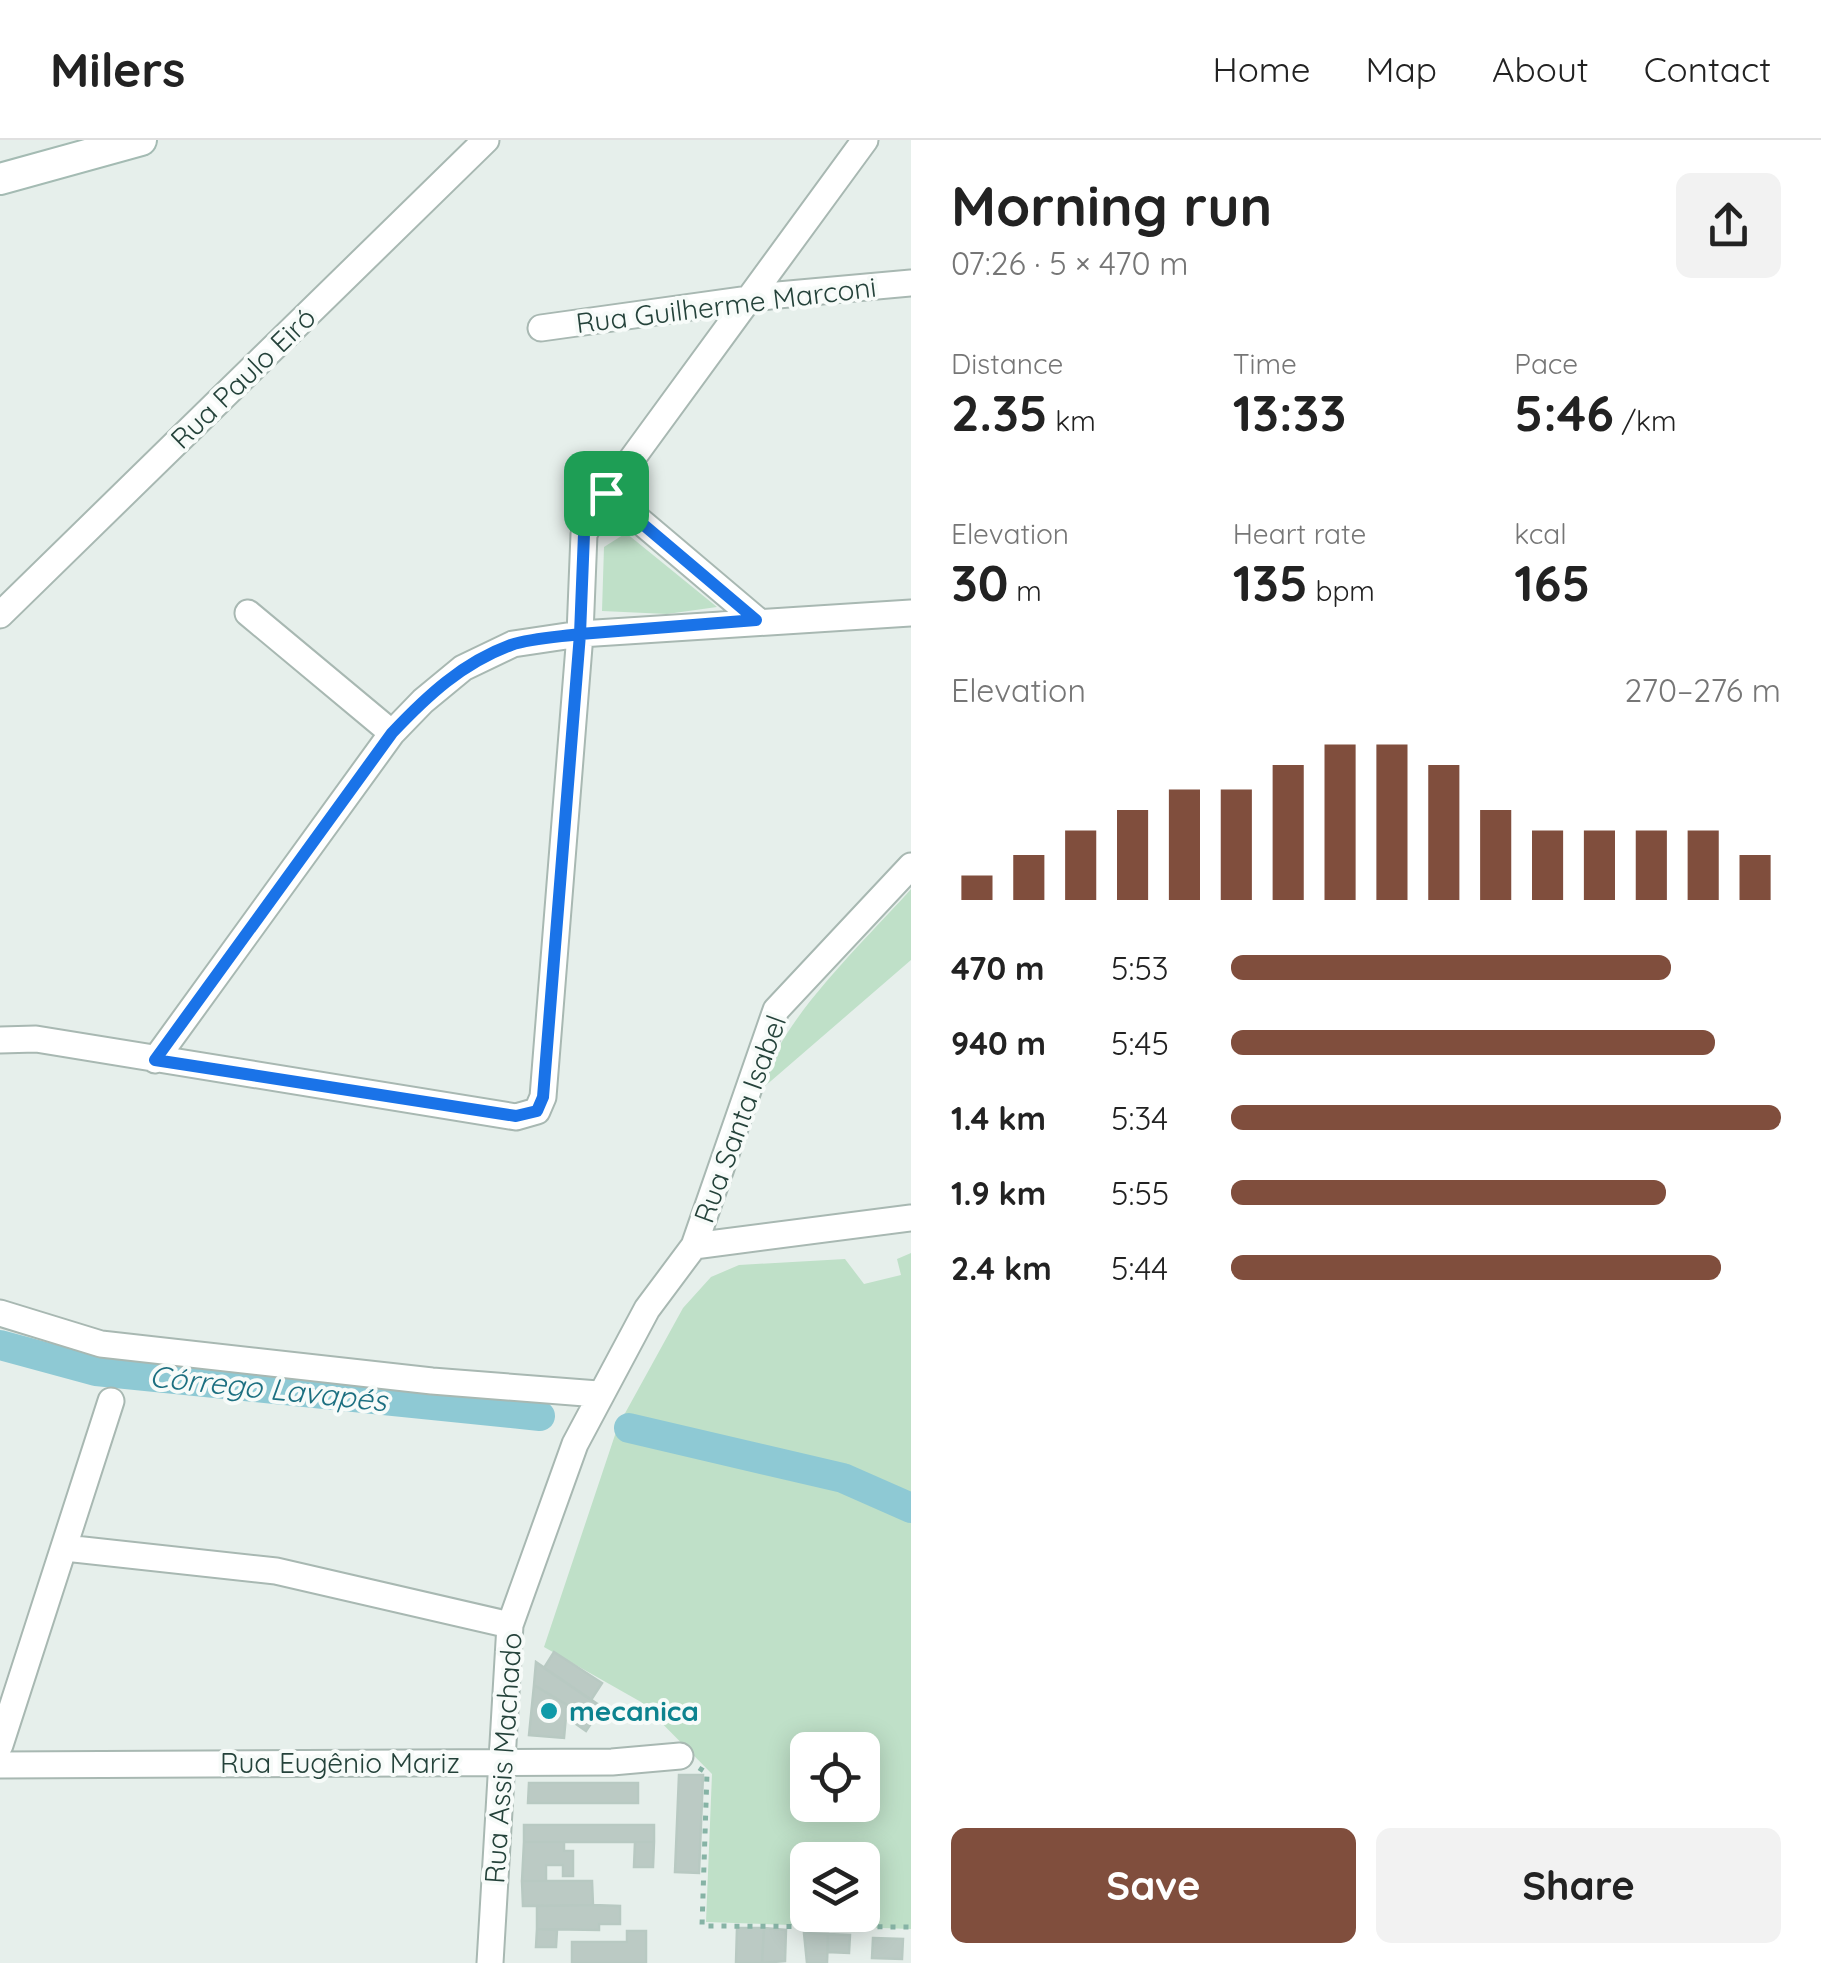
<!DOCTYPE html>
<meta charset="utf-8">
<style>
:root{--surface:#fff;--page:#f2f2f2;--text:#222;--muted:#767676;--line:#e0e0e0;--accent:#804e3d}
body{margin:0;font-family:Quicksand,sans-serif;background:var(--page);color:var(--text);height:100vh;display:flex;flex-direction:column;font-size:38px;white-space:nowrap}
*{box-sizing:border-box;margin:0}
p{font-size:32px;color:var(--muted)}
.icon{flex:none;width:55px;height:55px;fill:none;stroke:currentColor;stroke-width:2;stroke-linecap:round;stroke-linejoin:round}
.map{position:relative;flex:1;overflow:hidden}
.details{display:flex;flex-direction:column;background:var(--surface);width:910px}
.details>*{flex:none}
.controls{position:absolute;left:790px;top:1592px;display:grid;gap:20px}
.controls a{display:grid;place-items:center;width:90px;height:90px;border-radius:15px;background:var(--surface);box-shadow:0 5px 25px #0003;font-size:50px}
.pin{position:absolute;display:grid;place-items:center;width:85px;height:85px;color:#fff;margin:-42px;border-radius:20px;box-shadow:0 5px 15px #0006}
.round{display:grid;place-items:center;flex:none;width:105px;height:105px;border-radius:15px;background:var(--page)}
.head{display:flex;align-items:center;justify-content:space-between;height:170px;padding:0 40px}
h1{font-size:55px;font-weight:700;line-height:75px}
.figures{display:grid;grid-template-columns:repeat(3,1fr);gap:15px;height:170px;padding:10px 40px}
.figures div{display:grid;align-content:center}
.figures b{font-size:50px;font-weight:700}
.figures small{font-size:28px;font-weight:400}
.figures p{font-size:28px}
.chart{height:280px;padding:20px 40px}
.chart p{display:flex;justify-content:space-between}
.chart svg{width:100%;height:180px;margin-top:10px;stroke:var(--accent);stroke-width:6}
.action{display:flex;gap:20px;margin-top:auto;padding:20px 40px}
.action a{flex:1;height:115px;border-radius:15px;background:var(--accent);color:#fff;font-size:40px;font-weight:700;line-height:115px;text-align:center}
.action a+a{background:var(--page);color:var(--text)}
ul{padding:0 40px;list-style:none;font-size:32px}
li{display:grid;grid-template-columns:160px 120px 1fr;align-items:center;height:75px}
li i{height:25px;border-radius:12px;background:var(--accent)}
header{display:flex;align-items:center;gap:60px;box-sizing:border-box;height:140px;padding:0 50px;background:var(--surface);border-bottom:2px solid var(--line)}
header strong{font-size:48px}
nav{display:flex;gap:55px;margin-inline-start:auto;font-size:35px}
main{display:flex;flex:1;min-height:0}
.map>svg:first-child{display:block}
.green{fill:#bfe0c8;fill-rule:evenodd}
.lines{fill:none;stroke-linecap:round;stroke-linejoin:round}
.canal{stroke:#8ec9d4;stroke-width:30}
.building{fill:#bbcac4;stroke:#b8c9c2;stroke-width:2.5}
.street-casing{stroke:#a8b8b2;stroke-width:29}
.secondary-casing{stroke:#a4bbb3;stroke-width:34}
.path{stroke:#86b3a5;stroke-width:5;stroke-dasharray:5 8;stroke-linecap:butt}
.street{stroke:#fff;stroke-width:25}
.secondary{stroke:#fff;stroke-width:30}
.route-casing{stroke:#fff;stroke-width:20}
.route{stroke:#1a73e8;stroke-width:12}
.culture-dot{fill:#0f9aa8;stroke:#f7fbf9;stroke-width:4}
.labels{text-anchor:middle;stroke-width:8;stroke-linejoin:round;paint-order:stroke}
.street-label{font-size:28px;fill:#24423a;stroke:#f7fbf9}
.culture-label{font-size:28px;font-weight:bold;fill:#0d838f;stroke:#f7fbf9;text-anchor:start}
.water-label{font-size:30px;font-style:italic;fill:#1c6f80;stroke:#f7fbf9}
</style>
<header>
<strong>Milers</strong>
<nav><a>Home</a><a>Map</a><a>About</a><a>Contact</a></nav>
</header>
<main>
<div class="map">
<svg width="911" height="1823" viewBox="0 0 911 1823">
<rect width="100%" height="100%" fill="#e6efeb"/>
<path class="green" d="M 626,393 L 717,467 L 667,474 L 602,471 L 604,407 Z
M 911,749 L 911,820 L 764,947 C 772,887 869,797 911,749 Z
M 911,1113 L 911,1789 L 706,1782 L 712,1634 L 641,1562 L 544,1507 L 618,1286 L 683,1168 L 711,1137 L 739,1125 L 845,1119 L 864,1144 L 901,1135 L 897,1119 ZM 808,1610 L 862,1610 L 862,1665 L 808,1665 ZM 808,1720 L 862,1720 L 862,1775 L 808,1775 Z"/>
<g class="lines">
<path class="canal" d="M 0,1205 L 96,1231 L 540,1276
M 629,1288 L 843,1338 L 911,1368"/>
</g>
<path class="building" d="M 554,1512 L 602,1543 L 591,1560 L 544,1528 Z
M 536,1522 L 602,1567 L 586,1591 L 566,1577 L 567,1565 L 534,1545 Z
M 534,1545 L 567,1565 L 564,1598 L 529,1595 Z
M 679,1635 L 703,1635 L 699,1733 L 675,1732 Z
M 529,1643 L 638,1643 L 638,1663 L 528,1663 Z
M 524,1685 L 654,1685 L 654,1702 L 524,1702 Z
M 524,1702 L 564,1702 L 564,1711 L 573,1711 L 573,1736 L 563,1736 L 563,1725 L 546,1725 L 546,1741 L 522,1741 Z
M 635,1702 L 654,1702 L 653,1727 L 634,1727 Z
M 522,1741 L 592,1741 L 593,1765 L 523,1766 Z
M 593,1765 L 620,1766 L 620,1784 L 599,1784 L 599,1790 L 537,1789 L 537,1766 Z
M 737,1788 L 764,1788 L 762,1823 L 736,1823 Z
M 764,1788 L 786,1790 L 785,1821 L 762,1823 Z
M 537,1789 L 557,1790 L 556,1807 L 536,1807 Z
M 627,1791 L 646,1791 L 646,1823 L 572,1823 L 572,1802 L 627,1802 Z
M 804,1793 L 828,1794 L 827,1823 L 807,1823 Z
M 828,1794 L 850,1795 L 849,1813 L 828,1812 Z
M 873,1798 L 903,1799 L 902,1819 L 872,1818 Z"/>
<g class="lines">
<defs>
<path id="street" d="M 541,188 L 778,155 L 911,143
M 607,353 L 757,480
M 248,473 L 392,593
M 0,475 L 486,0
M 0,900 L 36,899 L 516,977 L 537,971 L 543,957 L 580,494 L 584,394 L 607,353 L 865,0
M 155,920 L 392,593 L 423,561 L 463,528 L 513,504 L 580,494 L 911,473
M 694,1106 L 911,1078
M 0,1173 L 101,1204 L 432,1241 L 598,1254
M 65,1408 L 276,1431 L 510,1485
M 0,1605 L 111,1261
M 0,1625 L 612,1622 L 680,1616
M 490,1823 L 510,1485 L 575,1304 L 647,1169 L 694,1106 L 776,870 L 911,726"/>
<path id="secondary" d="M 0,39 L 141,0"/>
</defs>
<use href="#street" class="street-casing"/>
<use href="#secondary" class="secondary-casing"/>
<path class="path" d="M 699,1628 L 707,1633 L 702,1786 L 911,1787"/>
<use href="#street" class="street"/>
<use href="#secondary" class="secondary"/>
</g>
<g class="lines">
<defs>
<path id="route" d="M 606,353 L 584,394 L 580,494 C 558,497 532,498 511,505 C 462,523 427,556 392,593 L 155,920 L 516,976 L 537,971 L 543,957 L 580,494 L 756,480 L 606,353"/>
</defs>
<use href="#route" class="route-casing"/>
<use href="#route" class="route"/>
</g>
<circle class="culture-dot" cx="549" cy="1571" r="10"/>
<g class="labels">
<g class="street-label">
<text transform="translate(726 165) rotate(-7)" y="10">Rua Guilherme Marconi</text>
<text transform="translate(243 238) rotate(-44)" y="10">Rua Paulo Eiró</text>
<text transform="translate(740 979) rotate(-70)" y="10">Rua Santa Isabel</text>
<text transform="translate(503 1618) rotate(-86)" y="10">Rua Assis Machado</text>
<text x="340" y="1633">Rua Eugênio Mariz</text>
</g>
<g class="culture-label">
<text x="569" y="1581">mecanica</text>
</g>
<g class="water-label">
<text transform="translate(268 1249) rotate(6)" y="10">Córrego Lavapés</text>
</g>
</g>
</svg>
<div class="controls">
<a><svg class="icon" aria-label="locate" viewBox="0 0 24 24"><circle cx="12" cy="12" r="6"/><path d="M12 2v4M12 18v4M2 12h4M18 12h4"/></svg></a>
<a><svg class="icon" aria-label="layers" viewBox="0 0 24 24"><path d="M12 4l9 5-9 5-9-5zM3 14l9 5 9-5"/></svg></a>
</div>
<div class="pin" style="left:606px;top:353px;background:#1e9e55"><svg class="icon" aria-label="arrive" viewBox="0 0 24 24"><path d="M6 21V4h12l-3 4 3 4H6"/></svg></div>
</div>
<section class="details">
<div class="head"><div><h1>Morning run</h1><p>07:26 · 5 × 470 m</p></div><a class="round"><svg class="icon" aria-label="share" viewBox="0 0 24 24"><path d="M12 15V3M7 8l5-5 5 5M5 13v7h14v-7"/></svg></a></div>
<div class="figures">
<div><p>Distance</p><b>2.35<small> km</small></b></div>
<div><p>Time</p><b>13:33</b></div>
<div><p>Pace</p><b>5:46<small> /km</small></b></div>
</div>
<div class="figures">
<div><p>Elevation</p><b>30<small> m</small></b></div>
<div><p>Heart rate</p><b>135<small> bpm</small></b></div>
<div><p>kcal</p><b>165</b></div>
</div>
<div class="chart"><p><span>Elevation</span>270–276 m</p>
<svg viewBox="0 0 160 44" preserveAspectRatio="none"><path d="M5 44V38M15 44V33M25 44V27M35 44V22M45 44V17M55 44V17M65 44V11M75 44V6M85 44V6M95 44V11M105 44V22M115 44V27M125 44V27M135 44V27M145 44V27M155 44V33"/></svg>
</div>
<ul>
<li><b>470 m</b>5:53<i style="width:80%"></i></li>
<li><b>940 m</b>5:45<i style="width:88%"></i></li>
<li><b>1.4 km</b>5:34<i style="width:100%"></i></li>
<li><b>1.9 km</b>5:55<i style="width:79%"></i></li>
<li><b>2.4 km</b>5:44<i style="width:89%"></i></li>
</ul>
<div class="action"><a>Save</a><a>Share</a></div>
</section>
</main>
